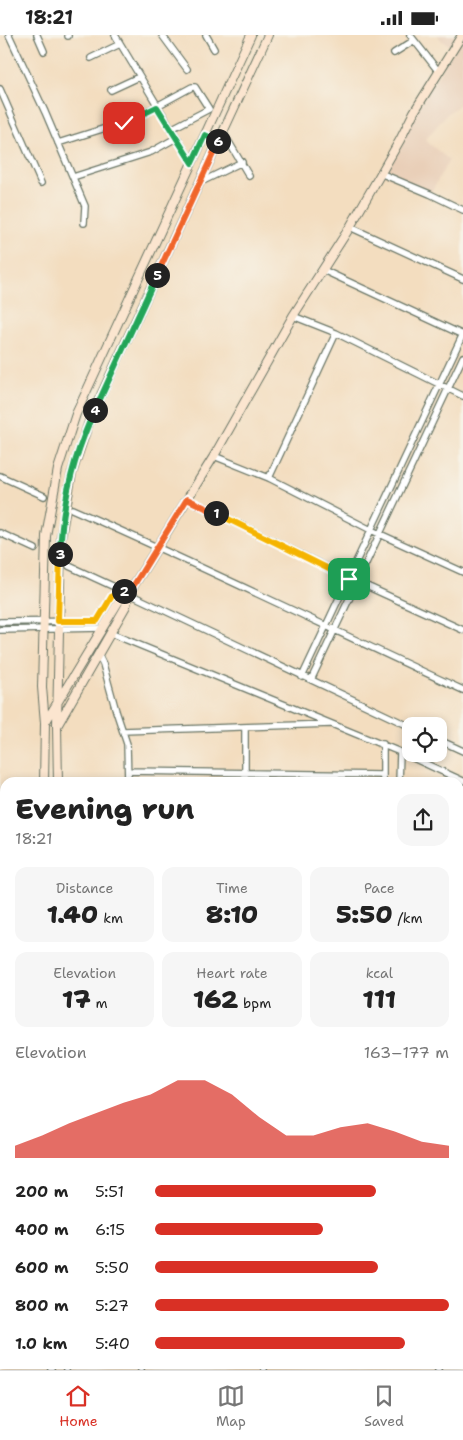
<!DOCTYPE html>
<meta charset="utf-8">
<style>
:root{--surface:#fff;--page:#f6f6f6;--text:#222;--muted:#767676;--line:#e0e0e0;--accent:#d93025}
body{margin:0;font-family:"Shantell Sans",sans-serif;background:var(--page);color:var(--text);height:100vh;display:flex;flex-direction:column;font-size:19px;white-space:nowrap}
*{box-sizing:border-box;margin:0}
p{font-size:16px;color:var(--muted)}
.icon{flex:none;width:28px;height:28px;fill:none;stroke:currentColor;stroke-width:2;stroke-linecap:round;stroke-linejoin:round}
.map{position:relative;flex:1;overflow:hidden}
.panel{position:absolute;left:0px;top:742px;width:464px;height:592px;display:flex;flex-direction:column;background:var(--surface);border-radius:15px 15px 0 0;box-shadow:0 2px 8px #0003}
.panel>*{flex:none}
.tools{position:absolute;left:402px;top:682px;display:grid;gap:10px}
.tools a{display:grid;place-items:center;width:45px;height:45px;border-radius:10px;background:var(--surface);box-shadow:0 2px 8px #0003;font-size:25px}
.pin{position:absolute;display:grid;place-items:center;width:42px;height:42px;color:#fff;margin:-21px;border-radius:10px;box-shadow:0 2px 8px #0006}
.km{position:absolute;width:25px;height:25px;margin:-12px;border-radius:50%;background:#222;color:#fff;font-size:14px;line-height:25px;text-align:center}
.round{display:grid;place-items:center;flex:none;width:52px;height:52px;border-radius:15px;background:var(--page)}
.headline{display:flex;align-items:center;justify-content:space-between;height:85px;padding:0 15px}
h1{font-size:28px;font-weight:800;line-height:38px}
.metrics{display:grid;grid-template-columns:repeat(3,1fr);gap:8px;height:85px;padding:5px 15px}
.metrics div{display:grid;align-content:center;border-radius:12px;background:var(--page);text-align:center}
.metrics b{font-size:25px;font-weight:800}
.metrics small{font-size:14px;font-weight:400}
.metrics p{font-size:14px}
.chart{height:140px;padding:10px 15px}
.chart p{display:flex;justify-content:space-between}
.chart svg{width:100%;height:90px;margin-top:5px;fill:var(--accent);opacity:.7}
ul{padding:0 15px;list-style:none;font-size:16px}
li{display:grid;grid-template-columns:80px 60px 1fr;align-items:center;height:38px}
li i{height:12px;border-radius:6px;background:var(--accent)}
.status{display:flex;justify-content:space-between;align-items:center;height:35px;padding:0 25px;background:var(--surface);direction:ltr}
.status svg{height:14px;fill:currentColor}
.dock{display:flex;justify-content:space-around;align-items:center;height:70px;border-top:1px solid var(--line);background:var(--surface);font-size:14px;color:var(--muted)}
.dock a{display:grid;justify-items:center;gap:2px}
.dock .current{color:var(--accent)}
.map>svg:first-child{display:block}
.built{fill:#e9cfb8}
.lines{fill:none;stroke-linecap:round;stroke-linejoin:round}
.street-casing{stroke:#697565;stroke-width:8}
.secondary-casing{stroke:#697565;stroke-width:10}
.street{stroke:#fff;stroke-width:5.5}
.secondary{stroke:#fbe5cf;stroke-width:8}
.split-1-casing{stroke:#fff;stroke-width:10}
.split-2-casing{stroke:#fff;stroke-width:10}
.split-3-casing{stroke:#fff;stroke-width:10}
.split-4-casing{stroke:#fff;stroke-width:10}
.split-5-casing{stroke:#fff;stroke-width:10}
.split-6-casing{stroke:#fff;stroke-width:10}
.split-7-casing{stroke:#fff;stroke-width:10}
.split-1{stroke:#f5b400;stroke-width:6}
.split-2{stroke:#f0652b;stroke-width:6}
.split-3{stroke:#f5b400;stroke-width:6}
.split-4{stroke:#22a559;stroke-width:6}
.split-5{stroke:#22a559;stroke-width:6}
.split-6{stroke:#f0652b;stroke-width:6}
.split-7{stroke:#22a559;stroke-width:6}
</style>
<div class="status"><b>18:21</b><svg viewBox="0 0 49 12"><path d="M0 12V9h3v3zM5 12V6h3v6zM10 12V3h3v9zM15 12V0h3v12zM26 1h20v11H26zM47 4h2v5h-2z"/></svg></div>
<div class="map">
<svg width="463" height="1335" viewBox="0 0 463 1335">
<rect width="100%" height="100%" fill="#f7f3e8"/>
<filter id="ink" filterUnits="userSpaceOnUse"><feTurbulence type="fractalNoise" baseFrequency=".02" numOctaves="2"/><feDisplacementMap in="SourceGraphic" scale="10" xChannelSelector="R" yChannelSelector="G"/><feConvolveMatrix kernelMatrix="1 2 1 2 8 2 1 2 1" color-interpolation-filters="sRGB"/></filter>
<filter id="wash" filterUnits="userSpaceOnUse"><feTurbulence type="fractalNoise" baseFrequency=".0096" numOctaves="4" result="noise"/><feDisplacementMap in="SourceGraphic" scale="20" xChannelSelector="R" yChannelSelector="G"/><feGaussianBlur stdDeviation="1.12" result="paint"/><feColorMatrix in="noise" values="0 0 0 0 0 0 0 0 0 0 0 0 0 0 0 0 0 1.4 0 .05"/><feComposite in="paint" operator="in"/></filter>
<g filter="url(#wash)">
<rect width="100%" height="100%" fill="#f3ddbf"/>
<path class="built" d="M 438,0 L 463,0 L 463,67 L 447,79 L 425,105 L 449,125 L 430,159 L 380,138 L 454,13 L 441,5 Z"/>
</g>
<g filter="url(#ink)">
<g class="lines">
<defs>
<path id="street" d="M 9,0 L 45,77 L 85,171 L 84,188
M 37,0 L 44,16
M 68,0 L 68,1
M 115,0 L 192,128
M 162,0 L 187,34
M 206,0 L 214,14
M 410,0 L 439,37
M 394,18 L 413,6
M 91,23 L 120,9
M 0,54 L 41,148
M 111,55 L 139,42
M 223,97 L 249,141
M 58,108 L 131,85 L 192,52 L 195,52 L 209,74 L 171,94
M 380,138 L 430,159 L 463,175
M 73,142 L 151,117 L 176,103
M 201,147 L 242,127
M 350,192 L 463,244
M 323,235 L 463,300
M 293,281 L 336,298 L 463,361
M 214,421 L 269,443 L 371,495 L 463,537
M 0,441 L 44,461
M 269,443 L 336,298
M 187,464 L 349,543 L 463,595
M 72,474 C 204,532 333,595 463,655
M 0,498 L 35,514
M 69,531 L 121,555
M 0,587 L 97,586 L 113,561 L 121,555 L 411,692
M 0,595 L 103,593
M 110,598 L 400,717 L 463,746
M 98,619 L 103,629 L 116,676 L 127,709 L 128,748
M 302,642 L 463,299
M 311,645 L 463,322
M 123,696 L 331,689
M 439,705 L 463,716
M 383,709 L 383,748
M 128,736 L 383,740
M 245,748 L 245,692
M 399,748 L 400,717
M 459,787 L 463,786
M 459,828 L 463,828
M 459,883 L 463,883
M 0,887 L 5,886
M 459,915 L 463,912
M 459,977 L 463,974
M 459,1029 L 463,1029
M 459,1151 L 463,1151
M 459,1199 L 463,1199
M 459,1246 L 463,1246
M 51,1330 L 51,1335
M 66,1330 L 66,1335
M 141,1330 L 141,1335
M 264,1330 L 264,1335
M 437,1330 L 438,1335"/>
<path id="secondary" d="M 45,688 L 42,652 L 46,501 L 58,434 L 76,379 L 251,0
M 57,689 L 61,502 L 72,438 L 90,384 L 268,0
M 44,748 L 45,688 L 119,566 L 129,558
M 58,748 L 57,691 L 126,571 L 129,558 L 214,421 L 293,281 L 350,192 L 400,105 L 414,77 L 462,0
M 0,1041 L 5,1039
M 459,1079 L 463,1079
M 459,1103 L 463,1103
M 0,1160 L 5,1162"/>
</defs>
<use href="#street" class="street-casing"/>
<use href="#secondary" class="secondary-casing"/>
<use href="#street" class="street"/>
<use href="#secondary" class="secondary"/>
</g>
</g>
<g class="lines" filter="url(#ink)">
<defs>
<path id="split-1" d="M 216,478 L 349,544"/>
<path id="split-2" d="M 124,556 L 129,558 L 187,464 L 216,478"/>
<path id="split-3" d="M 60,519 L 58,586 L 97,586 L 112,561 L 121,555 L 124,556"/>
<path id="split-4" d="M 60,519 C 62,470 74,419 95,375"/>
<path id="split-5" d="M 95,375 L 157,240"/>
<path id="split-6" d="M 157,240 L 219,106 L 218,106"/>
<path id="split-7" d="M 124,88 L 157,72 L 192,128 L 205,100 L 218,106"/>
</defs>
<use href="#split-1" class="split-1-casing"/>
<use href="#split-2" class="split-2-casing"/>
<use href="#split-3" class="split-3-casing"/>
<use href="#split-4" class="split-4-casing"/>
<use href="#split-5" class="split-5-casing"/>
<use href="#split-6" class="split-6-casing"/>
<use href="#split-7" class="split-7-casing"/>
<use href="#split-1" class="split-1"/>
<use href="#split-2" class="split-2"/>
<use href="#split-3" class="split-3"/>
<use href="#split-4" class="split-4"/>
<use href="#split-5" class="split-5"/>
<use href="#split-6" class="split-6"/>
<use href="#split-7" class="split-7"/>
</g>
</svg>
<div class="tools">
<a><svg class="icon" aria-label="locate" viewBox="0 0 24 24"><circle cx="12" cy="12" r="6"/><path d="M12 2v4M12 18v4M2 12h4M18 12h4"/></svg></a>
</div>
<div class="pin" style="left:349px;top:544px;background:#1e9e55"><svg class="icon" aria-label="arrive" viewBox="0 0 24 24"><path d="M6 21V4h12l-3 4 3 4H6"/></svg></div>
<div class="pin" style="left:124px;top:88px;background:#d93025"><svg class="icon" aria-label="check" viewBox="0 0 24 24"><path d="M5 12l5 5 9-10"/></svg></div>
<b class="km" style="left:216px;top:478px">1</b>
<b class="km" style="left:124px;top:556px">2</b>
<b class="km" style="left:60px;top:519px">3</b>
<b class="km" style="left:95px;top:375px">4</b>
<b class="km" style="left:157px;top:240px">5</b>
<b class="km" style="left:218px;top:106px">6</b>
<section class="panel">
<div class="headline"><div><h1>Evening run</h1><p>18:21</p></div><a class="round"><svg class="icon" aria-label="share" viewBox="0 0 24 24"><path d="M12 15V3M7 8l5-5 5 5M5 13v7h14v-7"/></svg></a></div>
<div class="metrics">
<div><p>Distance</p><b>1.40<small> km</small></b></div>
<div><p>Time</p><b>8:10</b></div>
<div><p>Pace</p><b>5:50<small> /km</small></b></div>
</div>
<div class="metrics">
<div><p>Elevation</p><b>17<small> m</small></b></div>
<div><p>Heart rate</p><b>162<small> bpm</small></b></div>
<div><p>kcal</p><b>111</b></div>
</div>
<div class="chart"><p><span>Elevation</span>163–177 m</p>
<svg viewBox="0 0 160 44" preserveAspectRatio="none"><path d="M0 44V38L10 33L20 27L30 22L40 17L50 13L60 6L70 6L80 13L90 24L100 33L110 33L120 29L130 27L140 31L150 36L160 38V44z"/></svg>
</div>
<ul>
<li><b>200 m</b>5:51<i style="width:75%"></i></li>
<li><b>400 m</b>6:15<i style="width:57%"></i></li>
<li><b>600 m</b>5:50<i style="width:76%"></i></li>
<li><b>800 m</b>5:27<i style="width:100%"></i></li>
<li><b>1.0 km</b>5:40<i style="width:85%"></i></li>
</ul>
</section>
</div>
<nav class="dock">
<a class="current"><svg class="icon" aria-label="home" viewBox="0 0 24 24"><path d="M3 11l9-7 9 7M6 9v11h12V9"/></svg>Home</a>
<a><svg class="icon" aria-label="map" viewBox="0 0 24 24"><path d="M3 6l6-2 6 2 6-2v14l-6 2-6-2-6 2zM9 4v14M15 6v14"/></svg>Map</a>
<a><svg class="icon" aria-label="saved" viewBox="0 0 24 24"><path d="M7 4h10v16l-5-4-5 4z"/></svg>Saved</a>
</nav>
